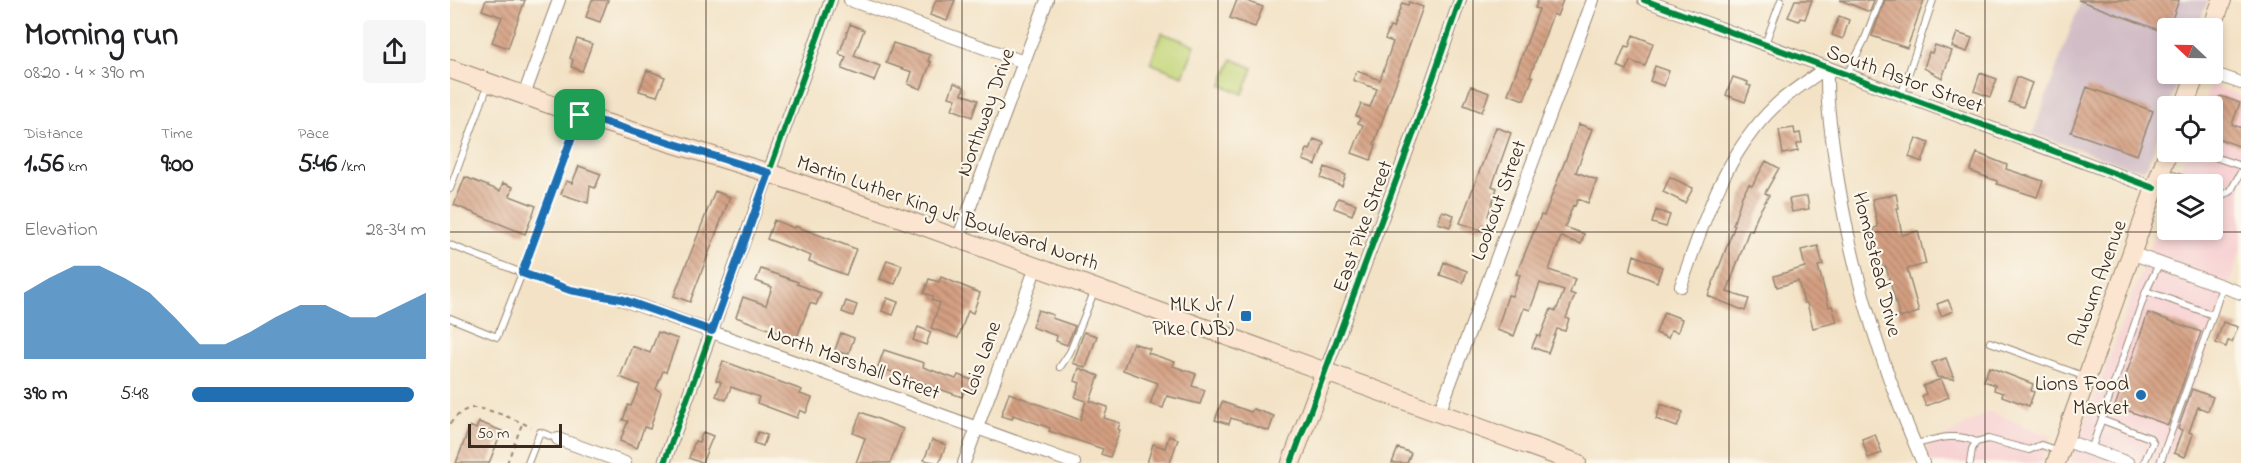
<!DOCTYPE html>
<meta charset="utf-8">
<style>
:root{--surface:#fff;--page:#f6f6f6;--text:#202124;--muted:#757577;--accent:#1f6fb2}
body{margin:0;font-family:"Indie Flower",sans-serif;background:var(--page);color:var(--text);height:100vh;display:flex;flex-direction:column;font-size:22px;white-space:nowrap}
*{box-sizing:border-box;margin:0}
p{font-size:20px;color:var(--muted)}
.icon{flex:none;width:33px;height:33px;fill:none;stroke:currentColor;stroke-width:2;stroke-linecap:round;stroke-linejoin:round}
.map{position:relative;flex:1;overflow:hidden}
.side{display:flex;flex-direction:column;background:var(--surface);width:450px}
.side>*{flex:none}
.needle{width:39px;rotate:292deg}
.fabs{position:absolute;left:1707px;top:18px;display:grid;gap:12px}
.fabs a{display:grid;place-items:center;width:66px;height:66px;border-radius:6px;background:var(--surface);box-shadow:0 3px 9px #0003;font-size:30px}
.scale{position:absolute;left:18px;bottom:15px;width:94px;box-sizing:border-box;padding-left:6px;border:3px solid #3b2a1e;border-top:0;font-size:16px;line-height:21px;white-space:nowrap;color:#3b2a1e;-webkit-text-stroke:4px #fbf7ec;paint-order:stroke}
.pin{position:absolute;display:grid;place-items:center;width:51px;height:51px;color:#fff;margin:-26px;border-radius:12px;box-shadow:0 3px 9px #0006}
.round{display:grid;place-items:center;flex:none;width:63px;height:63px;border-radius:6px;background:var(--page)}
.head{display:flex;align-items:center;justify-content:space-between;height:102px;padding:0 24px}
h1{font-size:33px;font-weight:700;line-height:45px}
.metrics{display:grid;grid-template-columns:repeat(3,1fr);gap:9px;height:102px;padding:6px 24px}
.metrics div{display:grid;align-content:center}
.metrics b{font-size:26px;font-weight:700}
.metrics small{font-size:16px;font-weight:400}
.metrics p{font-size:16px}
.chart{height:168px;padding:12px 24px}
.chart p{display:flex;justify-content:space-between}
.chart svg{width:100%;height:108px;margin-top:6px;fill:var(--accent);opacity:.7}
ul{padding:0 24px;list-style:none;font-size:20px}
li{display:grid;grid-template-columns:96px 72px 1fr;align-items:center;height:45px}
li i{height:15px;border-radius:8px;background:var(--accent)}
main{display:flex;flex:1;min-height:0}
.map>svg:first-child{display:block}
.built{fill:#f7cfd1}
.industrial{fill:#d2bdc6}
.green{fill:#c3d578;stroke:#7f804b;stroke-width:1.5}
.building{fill:url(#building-back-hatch)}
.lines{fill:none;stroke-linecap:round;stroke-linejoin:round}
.lane-casing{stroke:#978672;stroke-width:8}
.street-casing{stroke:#978672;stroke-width:14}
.secondary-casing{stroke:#978672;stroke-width:20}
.path{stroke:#978672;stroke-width:2;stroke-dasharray:4.5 4.5;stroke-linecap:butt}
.lane{stroke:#fff;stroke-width:6}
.street{stroke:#fff;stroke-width:12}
.secondary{stroke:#fce5d0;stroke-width:18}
.cycleway-casing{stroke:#fbf7ec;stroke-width:10}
.cycleway{stroke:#00873e;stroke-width:6}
.route-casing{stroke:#fff;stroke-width:12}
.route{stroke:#1f6fb2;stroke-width:8}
.grid{fill:none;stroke:#3b2a1e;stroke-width:1.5;stroke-opacity:0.55}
.poi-dot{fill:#1f6fb2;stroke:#fbf7ec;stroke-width:2}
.labels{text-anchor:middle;stroke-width:4.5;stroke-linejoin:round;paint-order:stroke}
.street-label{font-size:21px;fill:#3b2a1e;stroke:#fbf7ec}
.poi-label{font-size:21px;fill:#3b2a1e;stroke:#fbf7ec;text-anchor:end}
</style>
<main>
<section class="side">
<div class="head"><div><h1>Morning run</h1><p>08:20 · 4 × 390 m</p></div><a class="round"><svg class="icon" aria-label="share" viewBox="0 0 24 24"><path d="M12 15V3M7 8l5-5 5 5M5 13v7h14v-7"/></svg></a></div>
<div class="metrics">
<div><p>Distance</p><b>1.56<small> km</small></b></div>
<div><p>Time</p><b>9:00</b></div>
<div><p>Pace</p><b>5:46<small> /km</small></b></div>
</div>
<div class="chart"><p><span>Elevation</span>28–34 m</p>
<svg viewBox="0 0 160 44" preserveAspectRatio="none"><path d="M0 44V17L10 11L20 6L30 6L40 11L50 17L60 27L70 38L80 38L90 33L100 27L110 22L120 22L130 27L140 27L150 22L160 17V44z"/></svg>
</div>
<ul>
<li><b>390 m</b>5:48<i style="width:95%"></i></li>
</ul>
</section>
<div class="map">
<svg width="1791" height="463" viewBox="0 0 1791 463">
<defs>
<pattern id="building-back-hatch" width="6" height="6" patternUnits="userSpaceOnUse" patternTransform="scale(1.5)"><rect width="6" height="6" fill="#d49f81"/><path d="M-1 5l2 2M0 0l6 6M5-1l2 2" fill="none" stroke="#ad8269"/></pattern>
</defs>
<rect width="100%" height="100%" fill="#fbf7ec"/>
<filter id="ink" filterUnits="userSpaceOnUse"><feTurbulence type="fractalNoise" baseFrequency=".0167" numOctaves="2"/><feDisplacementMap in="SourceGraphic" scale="12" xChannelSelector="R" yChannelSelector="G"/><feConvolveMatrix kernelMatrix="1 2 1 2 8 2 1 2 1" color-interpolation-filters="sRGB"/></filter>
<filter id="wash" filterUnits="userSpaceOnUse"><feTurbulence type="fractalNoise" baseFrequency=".008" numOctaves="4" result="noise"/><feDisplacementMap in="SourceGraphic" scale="24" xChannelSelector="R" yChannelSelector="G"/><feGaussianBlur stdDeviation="1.35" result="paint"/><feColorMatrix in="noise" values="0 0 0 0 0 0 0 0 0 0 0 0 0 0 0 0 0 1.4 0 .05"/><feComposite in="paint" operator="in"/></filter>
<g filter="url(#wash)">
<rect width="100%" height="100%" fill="#f3e2c5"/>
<path class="built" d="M 1761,84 L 1791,97 L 1791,250 L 1718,463 L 1620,463 L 1717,202 L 1718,230 L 1762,230 L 1762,184 L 1724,184 L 1736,152 L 1762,152 L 1762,106 L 1753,106 Z
M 1538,411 L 1601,436 L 1591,463 L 1482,463 L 1476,448 Z"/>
<path class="industrial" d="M 1631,0 L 1758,0 L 1747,28 L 1718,28 L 1718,74 L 1731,74 L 1701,156 L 1696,167 L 1693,169 L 1678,167 L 1583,133 Z"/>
<path class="green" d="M 712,33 L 745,45 L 733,76 L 700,63 Z
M 782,59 L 803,68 L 793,94 L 772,85 Z"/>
<g id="blocks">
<path class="building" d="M 36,0 L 75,0 L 58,48 L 42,42 L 52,17 L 32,10 Z
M 142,0 L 158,0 L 150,22 L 136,17 Z
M 486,0 L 505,0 L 497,21 L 480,15 Z
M 787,0 L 794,0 L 813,7 L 805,27 L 780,18 Z
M 1088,0 L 1113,0 L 1107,16 L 1103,14 L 1080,76 L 1083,77 L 1074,100 L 1058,94 L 1089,9 L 1085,8 Z
M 1345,0 L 1362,0 L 1355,19 L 1350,18 L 1349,21 L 1338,17 Z
M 1390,0 L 1424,0 L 1420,12 Z
M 1435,0 L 1474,0 L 1457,48 L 1422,36 Z
M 1628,0 L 1729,0 L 1717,33 Z
M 959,2 L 973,7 L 924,144 L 926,145 L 921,160 L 902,153 L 913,125 L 908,123 L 910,118 L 906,116 L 911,104 L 920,107 L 927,89 L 903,80 L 907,71 L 930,80 L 943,42 L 935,39 L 940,27 L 943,28 L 952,3 L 958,5 Z
M 1389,16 L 1399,20 L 1393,39 L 1382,35 Z
M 400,24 L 414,30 L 404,56 L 430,66 L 424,81 L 392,69 L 396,57 L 389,54 Z
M 1507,33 L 1522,38 L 1517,52 L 1502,47 Z
M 1183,35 L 1203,43 L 1195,66 L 1180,61 L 1177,70 L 1167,66 L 1175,46 L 1179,47 Z
M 127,39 L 142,44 L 132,71 L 121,67 L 123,60 L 120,58 Z
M 443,43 L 480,55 L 478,61 L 481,62 L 471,89 L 458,84 L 462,72 L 436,63 Z
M 1485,45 L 1502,51 L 1492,78 L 1474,68 L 1479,52 L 1482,53 Z
M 1205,66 L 1219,71 L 1214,86 L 1200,81 Z
M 197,70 L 215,77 L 207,96 L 189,91 Z
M 1530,73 L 1547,79 L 1540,97 L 1524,91 Z
M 1283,77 L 1298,82 L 1297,85 L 1301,86 L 1295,102 L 1276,95 Z
M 1567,77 L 1582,83 L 1573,107 L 1559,102 Z
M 504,83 L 514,87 L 512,94 L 528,100 L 522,117 L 502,109 L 506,99 L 499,97 Z
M 1021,86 L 1039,93 L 1032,112 L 1014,105 Z
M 1637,87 L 1703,111 L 1687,155 L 1621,132 Z
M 1771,96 L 1790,103 L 1782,124 L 1791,128 L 1791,147 L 1762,136 L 1762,101 Z
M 1129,124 L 1142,129 L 1126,172 L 1147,180 L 1138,203 L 1128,199 L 1125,206 L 1123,205 L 1115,227 L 1134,234 L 1131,244 L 1111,237 L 1099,270 L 1125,279 L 1120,293 L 1125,295 L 1116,318 L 1119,319 L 1115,331 L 1107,329 L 1098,353 L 1082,347 L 1087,335 L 1090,337 L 1101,309 L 1106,311 L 1114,291 L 1090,283 L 1080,310 L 1074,308 L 1064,336 L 1047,330 L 1058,295 L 1062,296 L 1070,275 L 1066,274 L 1072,260 L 1091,215 L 1094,216 Z
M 1046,127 L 1061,133 L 1042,186 L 1047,188 L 1038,216 L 1042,217 L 1038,229 L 1032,227 L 1031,230 L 1010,223 Z
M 1344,128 L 1345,134 L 1350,133 L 1352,143 L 1347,144 L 1348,151 L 1333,154 L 1329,130 Z
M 1466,138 L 1479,143 L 1472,162 L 1459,157 Z
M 864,139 L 874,143 L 866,165 L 853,160 L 857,149 L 860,150 Z
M 1527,153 L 1557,165 L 1556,169 L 1593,181 L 1587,197 L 1547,184 L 1547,181 L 1520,171 Z
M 1316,161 L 1329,168 L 1315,193 L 1319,195 L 1307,216 L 1302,231 L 1299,230 L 1277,292 L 1299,299 L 1295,311 L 1258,296 L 1285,225 L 1283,225 L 1292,196 L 1299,184 L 1302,186 Z
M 129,166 L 151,174 L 145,188 L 140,186 L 138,203 L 111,194 L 116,181 L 122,183 Z
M 875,167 L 896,175 L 892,186 L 871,178 Z
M 15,177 L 50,191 L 53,183 L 63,187 L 60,196 L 86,206 L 75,234 L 4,205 Z
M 1220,177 L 1243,188 L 1235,203 L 1213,192 Z
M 265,191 L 280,197 L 240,302 L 224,296 Z
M 1446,194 L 1449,208 L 1447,208 L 1452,235 L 1468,231 L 1476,264 L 1457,269 L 1469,312 L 1450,318 L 1436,267 L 1432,268 L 1424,228 L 1428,227 L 1422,199 Z
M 1357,196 L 1359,209 L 1342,212 L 1339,199 Z
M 888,198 L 906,204 L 902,215 L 884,208 Z
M 1206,210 L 1220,215 L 1216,227 L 1202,223 Z
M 992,211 L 1004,215 L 1000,227 L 988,223 Z
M 324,220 L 344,228 L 345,226 L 406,249 L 396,275 L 359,261 L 361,256 L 317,239 Z
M 1368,246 L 1373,265 L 1368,266 L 1379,307 L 1382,306 L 1387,322 L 1363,328 L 1357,303 L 1354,303 L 1348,281 L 1327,287 L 1324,276 L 1355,267 L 1351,250 Z
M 1184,255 L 1212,267 L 1207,282 L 1180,271 Z
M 437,260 L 452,265 L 445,284 L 430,279 Z
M 994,262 L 1017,271 L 1013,283 L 990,275 Z
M 311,269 L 348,282 L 347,284 L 371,293 L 366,305 L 360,303 L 347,337 L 344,336 L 343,338 L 286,317 L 293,297 L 316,305 L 322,287 L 306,281 Z
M 491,277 L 530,293 L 523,313 L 518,311 L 508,338 L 481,328 L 490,303 L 482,300 L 483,296 L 474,293 L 479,279 L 489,282 Z
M 437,298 L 448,302 L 443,315 L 432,311 Z
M 1498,300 L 1503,311 L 1491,316 L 1487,304 Z
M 396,301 L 407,305 L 403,316 L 392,312 Z
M 588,310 L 603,315 L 602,318 L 625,326 L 617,345 L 606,341 L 607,336 L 582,327 Z
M 1214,312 L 1232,319 L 1228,332 L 1221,330 L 1218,338 L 1206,333 Z
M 1698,313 L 1751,332 L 1718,425 L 1665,406 Z
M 1773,322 L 1788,327 L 1782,342 L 1778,341 L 1776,347 L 1766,343 Z
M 468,327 L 481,332 L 476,345 L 463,340 Z
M 208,332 L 228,339 L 216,372 L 213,371 L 206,389 L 211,392 L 200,429 L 194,427 L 187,448 L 170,441 L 178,421 L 173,420 L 178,405 L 181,406 L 190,385 L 170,377 L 182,346 L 200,353 Z
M 634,332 L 647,336 L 636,368 L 623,363 Z
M 391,333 L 404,338 L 398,355 L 385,350 Z
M 683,343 L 700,349 L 698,353 L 725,362 L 723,366 L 746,374 L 742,386 L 755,390 L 750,404 L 717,396 L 713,408 L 700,404 L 708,383 L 673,370 Z
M 434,350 L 474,363 L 473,367 L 506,379 L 508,375 L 525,381 L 520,394 L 514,391 L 512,397 L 428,367 Z
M 1496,358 L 1504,379 L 1487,377 L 1482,363 Z
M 273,361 L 352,390 L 350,394 L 362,398 L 356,413 L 350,410 L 347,418 L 307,403 L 309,397 L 281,387 L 276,400 L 266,396 L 271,382 L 266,380 Z
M 1539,367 L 1583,384 L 1581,391 L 1584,392 L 1579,406 L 1552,396 L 1553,393 L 1544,390 L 1545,385 L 1534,381 Z
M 629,368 L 649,376 L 640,401 L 658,407 L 654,418 L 670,423 L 668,429 L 670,430 L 660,457 L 651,454 L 653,449 L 599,431 L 600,428 L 563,415 L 562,419 L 551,416 L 559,393 L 630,420 L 636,401 L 625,397 L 630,383 L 625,381 Z
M 1491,379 L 1499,397 L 1476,406 L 1472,396 L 1476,394 L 1473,386 Z
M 1742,389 L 1763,397 L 1758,411 L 1748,407 L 1739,432 L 1743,434 L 1735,457 L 1724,453 L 1732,430 L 1728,429 Z
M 772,402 L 801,412 L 803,409 L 824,416 L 819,431 L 781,418 L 779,424 L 765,420 Z
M 1211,404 L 1233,412 L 1227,427 L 1206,419 Z
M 411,412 L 453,429 L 440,463 L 406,463 L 415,438 L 403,433 Z
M 29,422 L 52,431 L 39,463 L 6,463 L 20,426 L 26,429 Z
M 253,432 L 263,436 L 252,463 L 239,458 L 245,441 L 249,442 Z
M 308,432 L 317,435 L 313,446 L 304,443 Z
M 1425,434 L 1432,453 L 1418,458 L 1412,439 Z
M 719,436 L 728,439 L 720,463 L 697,463 L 703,444 L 715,448 Z
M 482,440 L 496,445 L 489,463 L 474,460 Z
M 948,448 L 961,453 L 957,463 L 942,463 Z"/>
</g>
</g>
<g filter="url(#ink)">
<use href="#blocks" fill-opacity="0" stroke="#978672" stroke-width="1.5"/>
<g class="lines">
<defs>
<path id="lane" d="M 1315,44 L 1331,0
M 1397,74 L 1414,41 L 1430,0
M 1452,93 L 1483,0
M 1750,152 L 1791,166
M 1712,171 L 1748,184
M 0,189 L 38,85
M 1762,190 L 1774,194 L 1780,192 L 1791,172
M 0,245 L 72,273 L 129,118
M 1696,291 L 1763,315 L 1772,287
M 0,318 L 47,337 L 72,273 L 120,290 L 171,299
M 1540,342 L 1636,377
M 610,367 L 620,352 L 644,292
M 1652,420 L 1700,438 L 1703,442 L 1694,463
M 1466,444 C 1486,439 1506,432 1526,442
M 1641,450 L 1696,291 L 1709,264
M 78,463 L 90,432 L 108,439
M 1520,463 L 1522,449 L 1526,442 L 1538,439 L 1579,450 L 1591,445 L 1609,451
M 1710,463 L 1763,315"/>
<path id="street" d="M 400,0 L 574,62
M 1194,0 L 1704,188
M 1377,67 C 1376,96 1380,124 1384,153 C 1398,260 1430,365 1473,463
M 1762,73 L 1791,83
M 74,95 L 109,0
M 508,239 L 597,0
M 1681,253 L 1791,293
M 1231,286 C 1253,222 1275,153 1326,105 C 1341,91 1360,80 1377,67
M 171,299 L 624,463
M 875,372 L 963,135 L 1010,0
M 989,413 L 1143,0
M 108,439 L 175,463
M 1614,440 L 1678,463
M 214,463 L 381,0
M 514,463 L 586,267"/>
<path id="secondary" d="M 1762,28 L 1772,0
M 0,69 L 130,115 L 319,173 L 440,214 L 1127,463
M 1734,106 L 1746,74
M 841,463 L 875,372
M 1606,463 L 1718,152"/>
</defs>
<use href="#lane" class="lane-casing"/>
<use href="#street" class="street-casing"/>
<use href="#secondary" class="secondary-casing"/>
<path class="path" d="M 0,424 C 6,416 13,409 23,408 C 36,407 69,421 81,427
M 57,463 L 72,424"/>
<use href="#lane" class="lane"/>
<use href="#street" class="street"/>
<use href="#secondary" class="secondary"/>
<defs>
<path id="cycleway" d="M 1194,0 L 1704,188
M 214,463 L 381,0
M 841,463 L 963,135 L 1010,0"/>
</defs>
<use href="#cycleway" class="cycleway-casing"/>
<use href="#cycleway" class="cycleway"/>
</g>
</g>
<g class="lines" filter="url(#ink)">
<defs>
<path id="route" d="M 130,115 L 319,173 L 262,331 L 171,299 L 120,290 L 72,273 Z"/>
</defs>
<use href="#route" class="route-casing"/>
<use href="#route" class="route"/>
</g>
<path class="grid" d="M 256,0 L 256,463M 512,0 L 512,463M 768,0 L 768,463M 1023,0 L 1023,463M 1279,0 L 1279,463M 1535,0 L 1535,463M 0,232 L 1791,232"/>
<g class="poi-dot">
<rect x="790" y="310" width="12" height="12" rx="3"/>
<circle cx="1691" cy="395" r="6"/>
</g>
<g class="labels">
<g class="street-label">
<text transform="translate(1455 78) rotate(20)" y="7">South Astor Street</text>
<text transform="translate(535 112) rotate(-70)" y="7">Northway Drive</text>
<text transform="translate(1048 200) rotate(-70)" y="7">Lookout Street</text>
<text transform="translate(498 212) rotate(19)" y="7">Martin Luther King Jr Boulevard North</text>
<text transform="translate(912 226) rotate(-70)" y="7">East Pike Street</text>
<text transform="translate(1428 264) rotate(76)" y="7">Homestead Drive</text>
<text transform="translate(1647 283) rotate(-70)" y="7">Auburn Avenue</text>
<text transform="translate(531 358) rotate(-70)" y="7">Lois Lane</text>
<text transform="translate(404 362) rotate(20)" y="7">North Marshall Street</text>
</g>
<g class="poi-label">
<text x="784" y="311">MLK Jr /<tspan x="784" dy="24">Pike (NB)</tspan></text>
<text x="1679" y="390">Lions Food<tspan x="1679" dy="24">Market</tspan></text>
</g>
</g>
</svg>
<div class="fabs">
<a><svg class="needle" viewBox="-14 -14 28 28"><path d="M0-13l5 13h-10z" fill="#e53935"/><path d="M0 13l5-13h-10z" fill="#757577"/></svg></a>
<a><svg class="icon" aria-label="locate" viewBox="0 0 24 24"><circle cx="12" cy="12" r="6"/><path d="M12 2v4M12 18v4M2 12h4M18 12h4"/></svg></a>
<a><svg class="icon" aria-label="layers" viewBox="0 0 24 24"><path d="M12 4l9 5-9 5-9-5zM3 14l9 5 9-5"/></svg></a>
</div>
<div class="scale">50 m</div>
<div class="pin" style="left:130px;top:115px;background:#1e9e55"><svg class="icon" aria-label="arrive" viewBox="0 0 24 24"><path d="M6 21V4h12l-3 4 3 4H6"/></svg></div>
</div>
</main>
